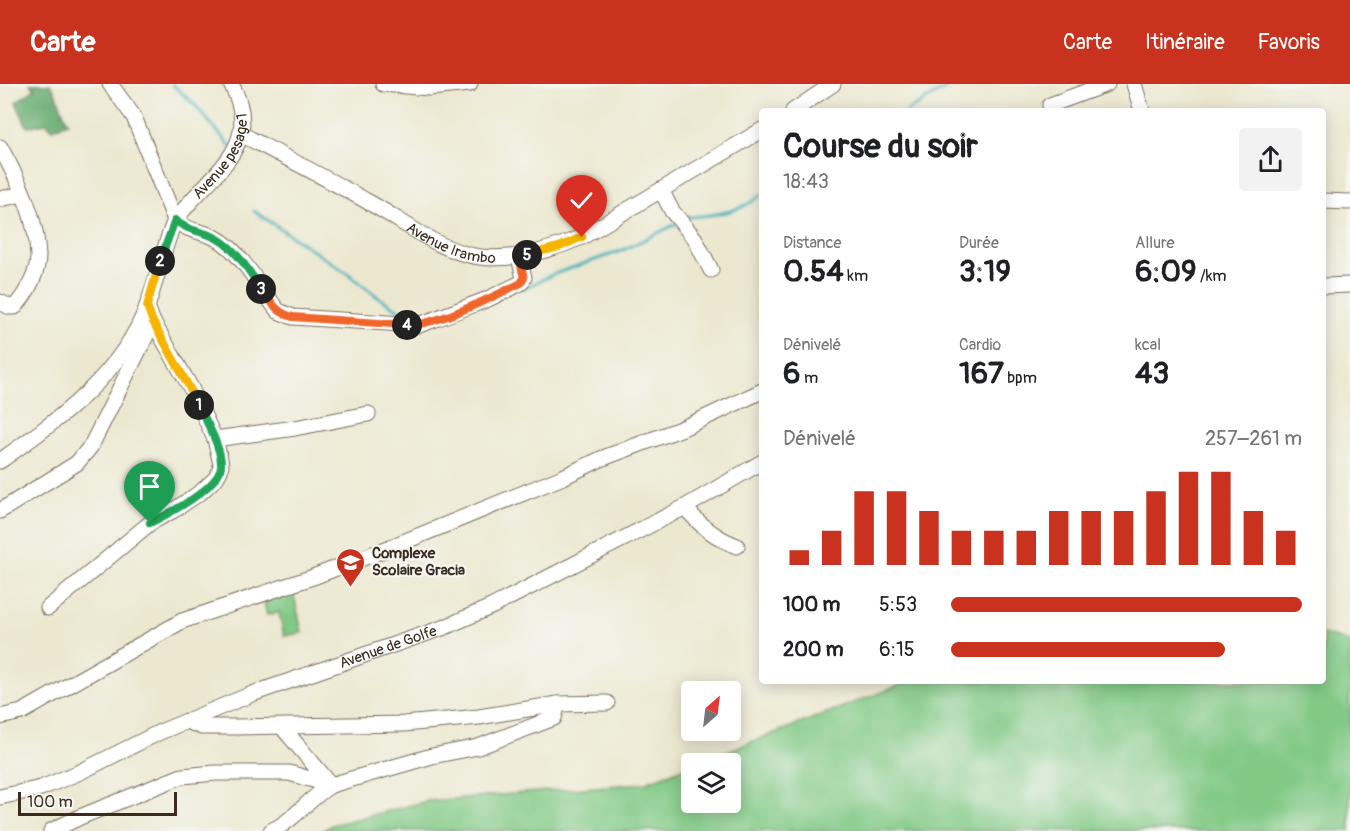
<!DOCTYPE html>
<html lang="fr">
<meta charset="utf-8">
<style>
:root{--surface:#fff;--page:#f2f2f2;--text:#202124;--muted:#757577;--accent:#c8321e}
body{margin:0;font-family:Pangolin,sans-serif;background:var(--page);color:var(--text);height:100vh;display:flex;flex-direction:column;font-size:22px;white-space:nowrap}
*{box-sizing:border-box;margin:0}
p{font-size:20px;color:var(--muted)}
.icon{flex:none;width:33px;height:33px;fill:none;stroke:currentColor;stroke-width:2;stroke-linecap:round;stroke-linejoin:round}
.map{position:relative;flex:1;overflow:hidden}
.details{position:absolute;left:759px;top:24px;width:567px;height:576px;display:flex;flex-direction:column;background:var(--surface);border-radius:6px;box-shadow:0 3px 15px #0003}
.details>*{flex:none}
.needle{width:39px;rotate:28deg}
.fabs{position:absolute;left:681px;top:597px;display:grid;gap:12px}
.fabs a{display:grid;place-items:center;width:60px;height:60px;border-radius:6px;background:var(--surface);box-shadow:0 3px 15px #0003;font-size:30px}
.scale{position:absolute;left:18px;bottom:15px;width:159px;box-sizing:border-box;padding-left:6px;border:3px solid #3b2a1e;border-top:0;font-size:16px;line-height:21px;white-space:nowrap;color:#3b2a1e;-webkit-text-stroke:4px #f6f6f2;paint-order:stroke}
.pin{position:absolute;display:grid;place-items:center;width:51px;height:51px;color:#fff;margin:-62px -26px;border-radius:50% 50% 50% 0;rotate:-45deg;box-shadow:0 0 6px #0007}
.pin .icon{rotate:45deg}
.km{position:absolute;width:30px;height:30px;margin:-15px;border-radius:50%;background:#222;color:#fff;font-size:16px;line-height:30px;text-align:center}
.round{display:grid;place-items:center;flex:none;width:63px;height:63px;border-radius:6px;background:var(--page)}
.headline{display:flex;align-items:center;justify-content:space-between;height:102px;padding:0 24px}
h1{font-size:33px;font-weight:700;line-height:45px}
.figures{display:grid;grid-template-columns:repeat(3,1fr);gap:9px;height:102px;padding:6px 24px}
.figures div{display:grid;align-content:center}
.figures b{font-size:30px;font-weight:700}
.figures small{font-size:16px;font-weight:400}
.figures p{font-size:16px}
.chart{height:168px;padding:12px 24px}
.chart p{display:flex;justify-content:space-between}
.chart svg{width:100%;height:108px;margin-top:6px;stroke:var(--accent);stroke-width:6}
ul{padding:0 24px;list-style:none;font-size:20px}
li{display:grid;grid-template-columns:96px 72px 1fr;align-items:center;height:45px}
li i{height:15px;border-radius:8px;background:var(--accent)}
header{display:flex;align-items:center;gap:36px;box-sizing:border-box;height:84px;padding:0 30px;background:var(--accent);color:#fff}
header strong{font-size:28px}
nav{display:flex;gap:33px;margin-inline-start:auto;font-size:21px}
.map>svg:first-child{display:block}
.green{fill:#81c985;stroke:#5e7a52;stroke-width:1.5}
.forest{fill:#68ad72;stroke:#526c48;stroke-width:1.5}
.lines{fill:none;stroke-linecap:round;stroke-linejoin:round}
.stream{stroke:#41b1bb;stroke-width:3}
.minor-casing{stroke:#796c5c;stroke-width:17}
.minor{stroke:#fff;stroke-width:15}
.split-1-casing{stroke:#fff;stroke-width:12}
.split-2-casing{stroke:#fff;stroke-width:12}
.split-3-casing{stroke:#fff;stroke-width:12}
.split-4-casing{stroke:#fff;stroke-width:12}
.split-5-casing{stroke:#fff;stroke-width:12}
.split-6-casing{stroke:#fff;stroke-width:12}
.split-1{stroke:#22a559;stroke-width:8}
.split-2{stroke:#f5b400;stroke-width:8}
.split-3{stroke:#22a559;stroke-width:8}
.split-4{stroke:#f0652b;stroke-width:8}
.split-5{stroke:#f0652b;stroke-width:8}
.split-6{stroke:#f5b400;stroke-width:8}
.labels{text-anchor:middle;stroke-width:4.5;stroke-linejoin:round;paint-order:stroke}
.street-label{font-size:15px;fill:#3b2a1e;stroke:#f6f6f2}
.poi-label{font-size:15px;font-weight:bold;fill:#3b2a1e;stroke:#f6f6f2;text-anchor:start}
</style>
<header>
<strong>Carte</strong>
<nav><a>Carte</a><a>Itinéraire</a><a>Favoris</a></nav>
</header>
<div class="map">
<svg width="1350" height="747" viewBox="0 0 1350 747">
<rect width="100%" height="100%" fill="#f6f6f2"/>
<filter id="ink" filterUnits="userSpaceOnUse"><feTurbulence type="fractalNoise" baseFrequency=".0167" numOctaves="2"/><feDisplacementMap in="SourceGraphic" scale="12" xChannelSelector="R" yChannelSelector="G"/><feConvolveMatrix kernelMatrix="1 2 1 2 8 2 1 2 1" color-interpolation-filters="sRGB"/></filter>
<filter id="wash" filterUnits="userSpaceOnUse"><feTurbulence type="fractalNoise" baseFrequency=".008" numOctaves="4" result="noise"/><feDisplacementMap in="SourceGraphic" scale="24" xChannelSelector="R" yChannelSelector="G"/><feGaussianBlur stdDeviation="1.35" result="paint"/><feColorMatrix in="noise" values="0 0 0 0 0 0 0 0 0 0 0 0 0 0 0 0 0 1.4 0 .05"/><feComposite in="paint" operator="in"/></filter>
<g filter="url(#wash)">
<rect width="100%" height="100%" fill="#ece8d0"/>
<path class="green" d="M 293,507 L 302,549 L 284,552 L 279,528 L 267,531 L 263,513 Z
M 1323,550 L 1350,558 L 1350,747 L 322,747 L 332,741 L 428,717 L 644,699 L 691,681 L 692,718 L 730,718 L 730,680 L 696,679 L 911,597 L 1323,597 Z"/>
<path class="forest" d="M 30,0 L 50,0 C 58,9 61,27 68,38 L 53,45 L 46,39 L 27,43 L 16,18 L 35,5 Z"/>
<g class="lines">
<path class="stream" d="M 172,0 L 194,20 L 230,62
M 907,27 L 953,0
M 254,127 L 347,189 L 378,213 L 412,234
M 688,133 C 713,132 744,128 762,110
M 525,204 L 554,190 L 621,167 L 676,140"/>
</g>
</g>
<g filter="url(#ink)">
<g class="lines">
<defs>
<g id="minor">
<path d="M 110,0 L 134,33 L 175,136 C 190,149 202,146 218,155 C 241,168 261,205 278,227 L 293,233 L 419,241 L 488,215 L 521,199 L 524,194 L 519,173"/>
<path d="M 383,0 L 429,4 L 470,0"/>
<path d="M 1134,0 L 1142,27"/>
<path d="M 1050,21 L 1107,0"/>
<path d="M 793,27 L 833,0"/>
<path id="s1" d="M 241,50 C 285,73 328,95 370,119 C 405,138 440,168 480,173 C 515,177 551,166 582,153 L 762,46"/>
<path d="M 0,63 C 18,95 37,134 38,172 C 38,190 26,210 15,223 L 10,223 L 0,218"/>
<path d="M 661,106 L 672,127 L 695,155 L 711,186"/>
<path d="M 0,115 L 23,110"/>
<path d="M 1323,117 L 1350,118"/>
<path d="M 1323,202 L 1350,201"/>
<path d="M 215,355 L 295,344 L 368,330"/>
<path id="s2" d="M 0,377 C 58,336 123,290 148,220 C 155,199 161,177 168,155 C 171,148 172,140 177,134 C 209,90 266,63 231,0"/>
<path d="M 685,423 C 699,441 716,454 737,462"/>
<path d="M 0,427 L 77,379 L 91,362 L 149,246 L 152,236"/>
<path d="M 48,524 L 150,439 L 174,426 L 201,408 L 216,394 L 220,387 L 221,380 L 215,355 L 191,304 L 152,236 L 147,222"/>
<path d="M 0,633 L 22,628 L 182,537 L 313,493 L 386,465 L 563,393 L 603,374 L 683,344 L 762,307"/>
<path d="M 187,637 L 202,643 L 235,643 L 404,640 L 479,633 L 558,620 L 607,619"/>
<path d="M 282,643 L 331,701"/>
<path id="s3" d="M 0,713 L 41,704 L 80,688 L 160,648 L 252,610 L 445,543 L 493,522 L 685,423 L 762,378"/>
<path d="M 51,747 L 80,733 L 182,692 L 216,689 L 289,689 L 331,701"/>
<path d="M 271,747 C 294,737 309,714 331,701 L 432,672 L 478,663 L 554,634 L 558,620"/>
</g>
</defs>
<use href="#minor" class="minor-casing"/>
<use href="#minor" class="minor"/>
</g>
</g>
<g class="lines" filter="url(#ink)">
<defs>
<path id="split-1" d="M 150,439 C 168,430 219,404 221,382 C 222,364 206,338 199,321"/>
<path id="split-2" d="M 160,177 L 147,222 L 152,236 L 199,321"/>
<path id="split-3" d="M 160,177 L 175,136 C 190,149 203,146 218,155 C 237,166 249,187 261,205"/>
<path id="split-4" d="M 261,205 C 272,218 276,229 293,233 L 407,241"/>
<path id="split-5" d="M 407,241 C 433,243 495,212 521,199 L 524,194 L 519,173 L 527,171"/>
<path id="split-6" d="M 527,171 L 559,163 L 582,153"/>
</defs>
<use href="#split-1" class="split-1-casing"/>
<use href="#split-2" class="split-2-casing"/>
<use href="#split-3" class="split-3-casing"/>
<use href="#split-4" class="split-4-casing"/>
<use href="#split-5" class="split-5-casing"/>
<use href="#split-6" class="split-6-casing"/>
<use href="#split-1" class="split-1"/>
<use href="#split-2" class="split-2"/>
<use href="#split-3" class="split-3"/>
<use href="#split-4" class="split-4"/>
<use href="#split-5" class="split-5"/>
<use href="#split-6" class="split-6"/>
</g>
<defs>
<symbol id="school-pin" viewBox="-11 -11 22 30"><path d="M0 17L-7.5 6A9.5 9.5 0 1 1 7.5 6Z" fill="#c8321e" stroke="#f6f6f2"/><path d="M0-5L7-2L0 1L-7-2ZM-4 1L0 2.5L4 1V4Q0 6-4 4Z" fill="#fff"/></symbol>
</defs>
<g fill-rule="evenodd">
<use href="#school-pin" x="334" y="462" width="33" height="45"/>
</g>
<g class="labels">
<g class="street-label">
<text dy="5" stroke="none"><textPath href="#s2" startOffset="388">Avenue pesage1</textPath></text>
<text dy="5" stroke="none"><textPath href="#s1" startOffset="238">Avenue Irambo</textPath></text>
<text dy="5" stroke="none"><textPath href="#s3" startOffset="417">Avenue de Golfe</textPath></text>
</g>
<g class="poi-label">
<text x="372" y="474">Complexe<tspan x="372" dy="17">Scolaire Gracia</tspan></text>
</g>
</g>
</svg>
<div class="fabs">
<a><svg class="needle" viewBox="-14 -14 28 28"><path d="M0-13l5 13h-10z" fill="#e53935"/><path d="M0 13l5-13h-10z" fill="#757577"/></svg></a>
<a><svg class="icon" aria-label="layers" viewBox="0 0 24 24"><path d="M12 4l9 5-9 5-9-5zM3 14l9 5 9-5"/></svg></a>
</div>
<div class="scale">100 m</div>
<div class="pin" style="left:150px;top:439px;background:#1e9e55"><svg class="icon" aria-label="arrive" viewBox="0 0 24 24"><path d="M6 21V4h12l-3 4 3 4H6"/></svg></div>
<div class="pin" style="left:582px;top:153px;background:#d93025"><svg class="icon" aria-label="check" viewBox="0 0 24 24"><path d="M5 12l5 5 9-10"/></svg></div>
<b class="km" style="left:199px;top:321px">1</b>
<b class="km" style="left:160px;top:177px">2</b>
<b class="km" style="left:261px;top:205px">3</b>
<b class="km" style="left:407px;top:241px">4</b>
<b class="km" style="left:527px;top:171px">5</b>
<section class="details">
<div class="headline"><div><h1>Course du soir</h1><p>18:43</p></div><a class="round"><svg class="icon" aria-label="share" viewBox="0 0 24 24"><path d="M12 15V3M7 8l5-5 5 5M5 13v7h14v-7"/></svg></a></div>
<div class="figures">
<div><p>Distance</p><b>0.54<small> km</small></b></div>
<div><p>Durée</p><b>3:19</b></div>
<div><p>Allure</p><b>6:09<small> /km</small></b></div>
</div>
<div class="figures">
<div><p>Dénivelé</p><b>6<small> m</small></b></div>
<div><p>Cardio</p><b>167<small> bpm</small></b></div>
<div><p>kcal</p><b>43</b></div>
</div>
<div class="chart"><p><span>Dénivelé</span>257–261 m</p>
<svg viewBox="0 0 160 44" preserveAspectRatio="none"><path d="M5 44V38M15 44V30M25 44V14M35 44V14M45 44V22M55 44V30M65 44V30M75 44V30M85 44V22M95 44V22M105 44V22M115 44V14M125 44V6M135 44V6M145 44V22M155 44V30"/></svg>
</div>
<ul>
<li><b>100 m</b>5:53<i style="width:100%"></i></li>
<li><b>200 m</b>6:15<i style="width:78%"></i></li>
</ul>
</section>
</div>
